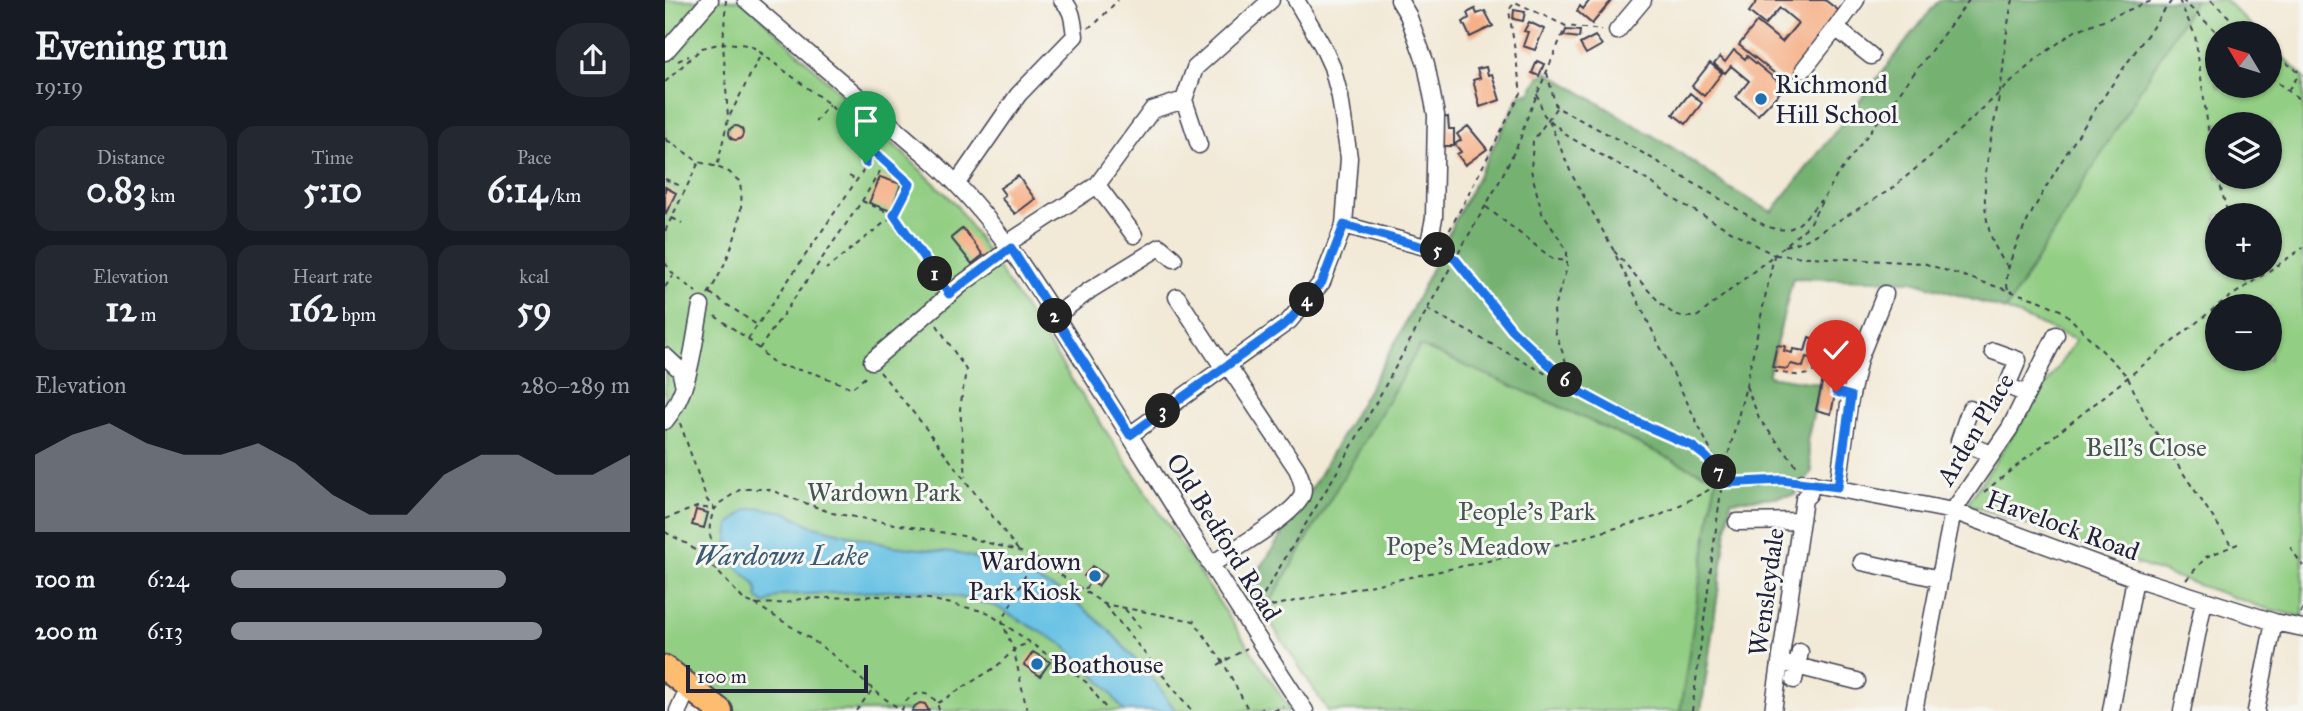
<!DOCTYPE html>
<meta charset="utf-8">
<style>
:root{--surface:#171b24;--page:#242831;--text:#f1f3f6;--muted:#9ea1a6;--accent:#8c9099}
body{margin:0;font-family:"IM FELL Great Primer",serif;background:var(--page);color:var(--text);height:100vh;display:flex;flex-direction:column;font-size:26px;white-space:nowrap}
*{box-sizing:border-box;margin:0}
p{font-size:23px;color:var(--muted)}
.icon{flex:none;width:38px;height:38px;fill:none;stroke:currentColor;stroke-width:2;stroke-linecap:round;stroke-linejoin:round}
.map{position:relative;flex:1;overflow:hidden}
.panel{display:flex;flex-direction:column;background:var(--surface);width:665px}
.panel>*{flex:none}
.needle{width:46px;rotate:308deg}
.tools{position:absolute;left:1540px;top:21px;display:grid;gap:14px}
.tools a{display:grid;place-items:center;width:77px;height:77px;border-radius:50%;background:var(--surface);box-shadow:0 2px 5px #0004;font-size:35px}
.scale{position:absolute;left:21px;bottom:18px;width:182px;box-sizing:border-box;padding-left:7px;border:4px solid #22223b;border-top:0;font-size:19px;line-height:24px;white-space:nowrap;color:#22223b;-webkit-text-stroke:5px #f6f6f2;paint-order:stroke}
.pin{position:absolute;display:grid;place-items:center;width:60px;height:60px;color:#fff;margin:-72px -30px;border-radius:50% 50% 50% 0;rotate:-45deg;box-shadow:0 0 7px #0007}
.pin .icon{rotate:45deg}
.km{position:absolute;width:35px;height:35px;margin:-18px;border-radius:50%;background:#222;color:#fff;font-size:19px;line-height:35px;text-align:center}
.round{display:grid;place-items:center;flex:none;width:74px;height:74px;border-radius:28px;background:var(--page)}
.head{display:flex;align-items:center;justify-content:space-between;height:119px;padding:0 35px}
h1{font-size:38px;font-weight:700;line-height:52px}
.figures{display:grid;grid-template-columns:repeat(3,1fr);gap:10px;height:119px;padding:7px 35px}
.figures div{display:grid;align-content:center;border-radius:18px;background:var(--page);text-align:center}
.figures b{font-size:35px;font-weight:700}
.figures small{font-size:19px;font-weight:400}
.figures p{font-size:19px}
.chart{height:196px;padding:14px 35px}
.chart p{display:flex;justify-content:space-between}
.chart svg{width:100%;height:126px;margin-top:7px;fill:var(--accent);opacity:.7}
ul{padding:0 35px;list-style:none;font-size:23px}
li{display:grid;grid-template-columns:112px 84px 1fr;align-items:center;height:52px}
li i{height:18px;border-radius:9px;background:var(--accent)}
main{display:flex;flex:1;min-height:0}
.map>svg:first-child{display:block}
.green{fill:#92ce83;stroke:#5a785f;stroke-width:2;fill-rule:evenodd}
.forest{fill:#75b171;stroke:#4c6a56;stroke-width:2}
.water{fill:#66c1e4;stroke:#447290;stroke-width:2}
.building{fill:#f6af85}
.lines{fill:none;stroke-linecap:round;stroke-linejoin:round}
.minor-casing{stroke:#414052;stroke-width:19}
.highway-casing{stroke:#414052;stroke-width:28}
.path{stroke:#414052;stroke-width:2;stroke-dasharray:5 5;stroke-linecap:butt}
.minor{stroke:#fff;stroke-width:16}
.highway{stroke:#fdbc70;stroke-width:24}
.route-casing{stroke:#fff;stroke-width:14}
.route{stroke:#1a73e8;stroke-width:9}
.poi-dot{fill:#1f6fb2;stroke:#f6f6f2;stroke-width:2.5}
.labels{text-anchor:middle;stroke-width:6;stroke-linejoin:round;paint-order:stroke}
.poi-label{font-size:26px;fill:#22223b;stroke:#f6f6f2;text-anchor:start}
.street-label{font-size:26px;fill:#22223b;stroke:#f6f6f2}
.park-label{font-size:26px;fill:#445651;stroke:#f6f6f2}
.water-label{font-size:28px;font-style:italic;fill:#3a5a76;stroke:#f6f6f2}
</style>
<main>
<section class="panel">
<div class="head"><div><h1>Evening run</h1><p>19:19</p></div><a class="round"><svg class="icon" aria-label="share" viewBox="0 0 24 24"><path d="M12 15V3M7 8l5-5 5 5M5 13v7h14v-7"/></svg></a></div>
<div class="figures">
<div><p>Distance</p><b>0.83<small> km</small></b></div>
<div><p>Time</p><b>5:10</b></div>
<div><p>Pace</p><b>6:14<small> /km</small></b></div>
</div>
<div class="figures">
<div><p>Elevation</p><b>12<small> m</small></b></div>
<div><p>Heart rate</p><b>162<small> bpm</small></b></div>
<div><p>kcal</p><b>59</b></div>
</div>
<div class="chart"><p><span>Elevation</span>280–289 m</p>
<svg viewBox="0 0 160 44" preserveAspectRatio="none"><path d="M0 44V17L10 10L20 6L30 13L40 17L50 17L60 13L70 20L80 31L90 38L100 38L110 24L120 17L130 17L140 24L150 24L160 17V44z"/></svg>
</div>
<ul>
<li><b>100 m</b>6:24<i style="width:69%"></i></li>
<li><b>200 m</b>6:13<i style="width:78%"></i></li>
</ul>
</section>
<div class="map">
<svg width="1638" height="711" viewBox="0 0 1638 711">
<rect width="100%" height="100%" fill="#f6f6f2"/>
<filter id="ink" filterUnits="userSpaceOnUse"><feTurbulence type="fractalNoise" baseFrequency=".0143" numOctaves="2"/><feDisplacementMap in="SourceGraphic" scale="14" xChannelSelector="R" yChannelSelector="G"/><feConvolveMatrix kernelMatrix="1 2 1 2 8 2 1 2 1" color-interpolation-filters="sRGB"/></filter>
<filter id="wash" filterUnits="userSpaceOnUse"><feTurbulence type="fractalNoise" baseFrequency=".00686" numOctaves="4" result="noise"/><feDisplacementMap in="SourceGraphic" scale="28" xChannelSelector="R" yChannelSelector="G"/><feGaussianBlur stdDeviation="1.57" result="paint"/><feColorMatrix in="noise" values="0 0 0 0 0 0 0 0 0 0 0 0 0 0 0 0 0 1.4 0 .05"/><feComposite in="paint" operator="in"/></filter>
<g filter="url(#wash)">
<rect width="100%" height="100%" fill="#f2e9d6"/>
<path class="green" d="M 0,0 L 78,0 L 290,203 L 626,711 L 70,711 L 0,655 Z
M 1274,0 L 1560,0 L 1594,33 L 1552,33 L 1552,86 L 1605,86 L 1605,44 L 1638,77 L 1638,617 L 1599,608 L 1302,504 L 1411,340 L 1341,310 L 1248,281 L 1128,277 L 1103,376 L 1155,384 L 1142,441 L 1147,472 L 1138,482 L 1130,495 L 1066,501 L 1036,711 L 663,711 L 583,588 L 652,479 L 734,336 L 795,211 L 856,93 L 865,93 L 874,77 L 882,72 L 1008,148 L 1064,188 L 1107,212 ZM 1552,124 L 1605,124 L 1605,177 L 1552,177 ZM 1552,215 L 1605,215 L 1605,268 L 1552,268 ZM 1552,306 L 1605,306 L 1605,359 L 1552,359 Z"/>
<path class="forest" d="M 1274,0 L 1530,0 L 1341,310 L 1248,281 L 1128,278 L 1103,376 L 1155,384 L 1142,441 L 1147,472 L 1138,482 L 1130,495 L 1066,501 L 1036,711 L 1015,711 L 1051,477 L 1025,468 L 891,405 L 755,346 L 603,606 L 599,600 L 583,588 L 652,479 L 734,336 L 795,211 L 856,93 L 865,93 L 874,77 L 882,72 L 1008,148 L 1064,188 L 1107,212 Z"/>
<path class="water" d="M 95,508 L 121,512 L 145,525 L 227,546 L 287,552 L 347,567 L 392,590 L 417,607 L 446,632 L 491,683 L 511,711 L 459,711 L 440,686 L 397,644 L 330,606 L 277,593 L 249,590 L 116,595 L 100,604 L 92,597 C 97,581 76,575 68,563 C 61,553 63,537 64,525 L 81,510 Z"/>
<g id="blocks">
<path class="building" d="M 925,0 L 947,0 L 927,24 L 912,11 L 915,6 L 918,9 Z
M 1093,0 L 1160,0 L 1178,14 L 1123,84 L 1074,45 L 1092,22 L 1117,42 L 1133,23 L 1115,8 L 1100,25 L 1084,12 Z
M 810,9 L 812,14 L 820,11 L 828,26 L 805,37 L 798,22 L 804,18 L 802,13 Z
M 849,10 L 860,12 L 858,21 L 848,19 Z
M 864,22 L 879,29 L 870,50 L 858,46 L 863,32 L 859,31 Z
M 901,30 L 915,31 L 914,38 L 899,36 Z
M 930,36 L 937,45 L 921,54 L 915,44 Z
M 1069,50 L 1080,59 L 1082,56 L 1120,87 L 1093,115 L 1071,97 L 1084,81 L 1066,66 L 1060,73 L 1049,64 L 1055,57 L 1060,62 Z
M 872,61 L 879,64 L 874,76 L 867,73 Z
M 1045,63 L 1057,73 L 1039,96 L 1027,86 Z
M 821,67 L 823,75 L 827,74 L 835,100 L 815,107 L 808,80 L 815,78 L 812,69 Z
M 1025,93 L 1037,103 L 1021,124 L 1008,114 Z
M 783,117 L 784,129 L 789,129 L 789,146 L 777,146 L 776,118 Z
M64 133a7 7 0 1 1 14 0a7 7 0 1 1-14 0Z
M 803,126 L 822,149 L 800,165 L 792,154 L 796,152 L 790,144 L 796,140 L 792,134 Z
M 353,176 L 370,199 L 350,214 L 336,198 L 340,195 L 335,188 Z
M 215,177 L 236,184 L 226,211 L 204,203 Z
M 0,187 L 11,193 L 0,215 Z
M 298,228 L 318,255 L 307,264 L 286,238 Z
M 1144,337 L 1160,343 L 1161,340 L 1175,343 L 1173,358 L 1177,358 L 1166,414 L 1151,410 L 1163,357 L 1155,355 L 1154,359 L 1141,357 L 1138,367 L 1126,364 L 1122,369 L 1107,367 L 1112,345 L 1120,346 L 1119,351 L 1127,353 L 1128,349 L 1140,351 Z
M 31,510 L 43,513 L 39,528 L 27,525 Z
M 427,566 L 441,575 L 433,586 L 419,576 Z
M 368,652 L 385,662 L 375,676 L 359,665 Z
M 255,703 L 260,704 L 264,711 L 247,711 L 250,706 Z"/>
</g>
</g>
<g filter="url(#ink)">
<use href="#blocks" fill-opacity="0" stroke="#414052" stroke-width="2"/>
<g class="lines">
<defs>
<path id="minor" d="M 81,0 L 269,162 C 339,226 385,308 435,388 C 503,496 570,605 640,711
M 734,0 L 743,15 L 761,64 L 771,115 L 769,218 L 763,248
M 1191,0 L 1171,28 L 1206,56
M 952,31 L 978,0
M 0,52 L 45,0
M 1139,69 L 1171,28
M 534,145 L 519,100 L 530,68 L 606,0
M 292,183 L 353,95 L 410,36 C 408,22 408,9 397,0
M 432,185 L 487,110 L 519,100
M 679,225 L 775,251
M 343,243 L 432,185 L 469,235
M 512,297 L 558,367
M 390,316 L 425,290 L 495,247 L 509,259
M 1328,351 L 1353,360 L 1342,386 L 1362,394
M 0,356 L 15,370 L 19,386
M 207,361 L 298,283 L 346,248
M 1305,409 L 1294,441 L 1327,454
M 0,421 C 26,390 28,344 36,306
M 465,435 L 624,321 L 657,282 L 679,225 L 684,158 L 675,97 L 667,67 L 657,45 L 631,0
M 1138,482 L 1288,511 L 1470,578 L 1609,622 L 1638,628
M 1173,487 L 1184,404 L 1194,359 L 1220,294
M 1072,522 L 1136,521
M 1197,562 L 1275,579
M 547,564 C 564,552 632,514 637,495 C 640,487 635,476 632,469 L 562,364
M 1115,662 L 1192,681
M 1129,680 L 1135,652
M 13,711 L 24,686
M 1108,711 L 1139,499 L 1144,494 L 1147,483
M 1249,711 L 1288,511 L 1345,428 L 1391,335
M 1446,711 L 1470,578
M 1517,711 L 1539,600
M 1591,711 L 1609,622"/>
<path id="highway" d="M 0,668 L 55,711"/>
</defs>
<use href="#minor" class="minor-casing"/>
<use href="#highway" class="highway-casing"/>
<path class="path" d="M 61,0 L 58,43 L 63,118
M 1514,0 L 1530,35 L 1546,149 L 1552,174
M 1517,0 L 1553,33
M 1546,0 L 1581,33
M 423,28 L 432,22 L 453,0
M 1605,51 L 1638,75
M 13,61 L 24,56
M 882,73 L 891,107 L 971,149 L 1099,225 C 1130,238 1136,221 1156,200
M 1605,77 L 1638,102
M 0,82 L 37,48 L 58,43 L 85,45 L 164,104 L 202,145 L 245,184 L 229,215 L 161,269
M 1623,90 L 1634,75
M 872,94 L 879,115 L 904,137 L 987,183 L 1005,197 L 1109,255 L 1143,226 L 1171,177 L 1304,0
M 891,108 L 868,141 L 866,170 L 877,213 L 902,250 L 902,268 L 889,308 L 890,331 L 910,388
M 884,121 L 907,175 L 949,251
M 150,122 L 164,104
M 0,138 L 2,140 L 0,145
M 2,140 L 34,162 L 52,167
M 184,176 L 191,180
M 1553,177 L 1563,215
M 0,179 L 18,187
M 197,201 L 229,215 L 275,282
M 821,207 L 888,259 L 902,261
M 7,218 L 17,223
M 0,231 L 34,162
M 780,239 L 856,93 L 844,10 L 850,2 L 901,26 L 937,30
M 1120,246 L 1141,240 L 1225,190 L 1273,150 L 1370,60 L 1410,31 L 1489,0
M 949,251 C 962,265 992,303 1006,312 C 1015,317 1024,318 1033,316 L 1109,255 L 1258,263 L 1376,301 L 1399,312 L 1462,376 L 1484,422 L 1567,546
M 951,256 L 1057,474
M 787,257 L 790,259 L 833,184 L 855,140 L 860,123 L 901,26
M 0,263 L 9,275 L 31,292
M 1343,267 C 1302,216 1326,148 1335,91 C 1340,61 1340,29 1348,0
M 1577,268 L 1581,284
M 0,287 L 8,276
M 1343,289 C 1327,244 1476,44 1507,0
M 45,293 L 92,325
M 43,294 C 61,267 84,213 74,181 L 64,172 L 52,167 L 63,119 L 97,52
M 762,309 L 907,388
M 50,316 L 83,339 L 111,365 L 149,373 L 187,388 L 203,375
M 272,325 L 301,370 L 295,409 L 301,477
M 83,339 L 198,171 L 202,146
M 94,349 L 197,201 L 217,168 L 219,161
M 1108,371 C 1129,375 1142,381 1159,363
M 215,372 L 256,422 L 353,550
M 1081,386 L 1095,420 L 1134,469
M 911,390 L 847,330 L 790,259 L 682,455 L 594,602 L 597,608 L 866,552 L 994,516 L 1057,483 L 1123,481
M 912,391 L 963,418 L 1027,445 L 1055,472
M 15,423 L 42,500 L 50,509 C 36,538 54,546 54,573 L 78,599 L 89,604 L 121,603 L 135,599 L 212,596 L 264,599 L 322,612 L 421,682 L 443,711
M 1319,492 L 1556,303 L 1638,248
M 0,519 L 32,507 L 50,509 L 55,503 L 76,489 L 103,489 L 167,513 L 298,536 L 353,551 L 369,557 L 439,604 L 529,621 L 558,662 L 584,711
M 0,532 L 24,545 L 54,572
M 1625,547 L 1638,566
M 1521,580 L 1541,557 L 1575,543
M 420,589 L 426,581
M 90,604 C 115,620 140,634 164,652 C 188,671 210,694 237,710
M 440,605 L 527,711
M 460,609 L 477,630
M 1636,613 L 1638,604
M 553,665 L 582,648
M 273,703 L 331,667 L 352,647 L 365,643
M 191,711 L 207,690
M 237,711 C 241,688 271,687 274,711
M 362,711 L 349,651 L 337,622 L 369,558
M 594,711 L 599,708 L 601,711
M 609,711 L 619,706
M 1027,711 L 1058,475 L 1081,386 L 1109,256"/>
<use href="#minor" class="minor"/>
<use href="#highway" class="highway"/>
</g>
</g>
<g class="lines" filter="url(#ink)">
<defs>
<path id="route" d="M 201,163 L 202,145 L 245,184 L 229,215 L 284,294 L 346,248 L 465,435 L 624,321 L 657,282 L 679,225 L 781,253 L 790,259 L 847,330 L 911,390 L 963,418 L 1027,446 L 1040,456 L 1058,475 L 1057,483 L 1117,480 L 1173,487 L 1186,396 L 1171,392"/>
</defs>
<use href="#route" class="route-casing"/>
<use href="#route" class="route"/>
</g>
<g class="poi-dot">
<circle cx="1096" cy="99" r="7"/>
<circle cx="430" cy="576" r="7"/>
<circle cx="372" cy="664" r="7"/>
</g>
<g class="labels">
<g class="poi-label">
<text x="1110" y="93">Richmond<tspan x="1110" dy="30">Hill School</tspan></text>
<text x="416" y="570" text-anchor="end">Wardown<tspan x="416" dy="30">Park Kiosk</tspan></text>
<text x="386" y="673">Boathouse</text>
</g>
<g class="street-label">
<text transform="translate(1310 429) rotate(-59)" y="9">Arden Place</text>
<text transform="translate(1398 525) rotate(20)" y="9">Havelock Road</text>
<text transform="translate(559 537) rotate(58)" y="9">Old Bedford Road</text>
<text transform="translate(1101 592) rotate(-82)" y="9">Wensleydale</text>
</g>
<g class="park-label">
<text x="1481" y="456">Bell's Close</text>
<text x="219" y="501">Wardown Park</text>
<text x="862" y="520">People's Park</text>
<text x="803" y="555">Pope's Meadow</text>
</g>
<g class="water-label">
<text x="116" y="565">Wardown Lake</text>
</g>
</g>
</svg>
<div class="tools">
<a><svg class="needle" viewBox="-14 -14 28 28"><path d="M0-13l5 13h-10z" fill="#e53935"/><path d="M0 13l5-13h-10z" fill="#9ea1a6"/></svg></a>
<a><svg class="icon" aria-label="layers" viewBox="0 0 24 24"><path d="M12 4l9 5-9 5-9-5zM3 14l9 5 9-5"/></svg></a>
<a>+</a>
<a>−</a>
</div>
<div class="scale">100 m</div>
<div class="pin" style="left:201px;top:163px;background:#1e9e55"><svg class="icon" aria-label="arrive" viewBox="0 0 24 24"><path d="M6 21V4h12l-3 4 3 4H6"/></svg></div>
<div class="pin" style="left:1171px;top:392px;background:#d93025"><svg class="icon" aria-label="check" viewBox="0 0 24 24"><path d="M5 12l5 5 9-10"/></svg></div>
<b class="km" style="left:270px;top:274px">1</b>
<b class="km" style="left:390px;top:316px">2</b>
<b class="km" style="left:498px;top:411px">3</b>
<b class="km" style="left:642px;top:300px">4</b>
<b class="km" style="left:773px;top:250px">5</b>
<b class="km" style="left:900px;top:380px">6</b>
<b class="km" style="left:1054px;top:472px">7</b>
</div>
</main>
